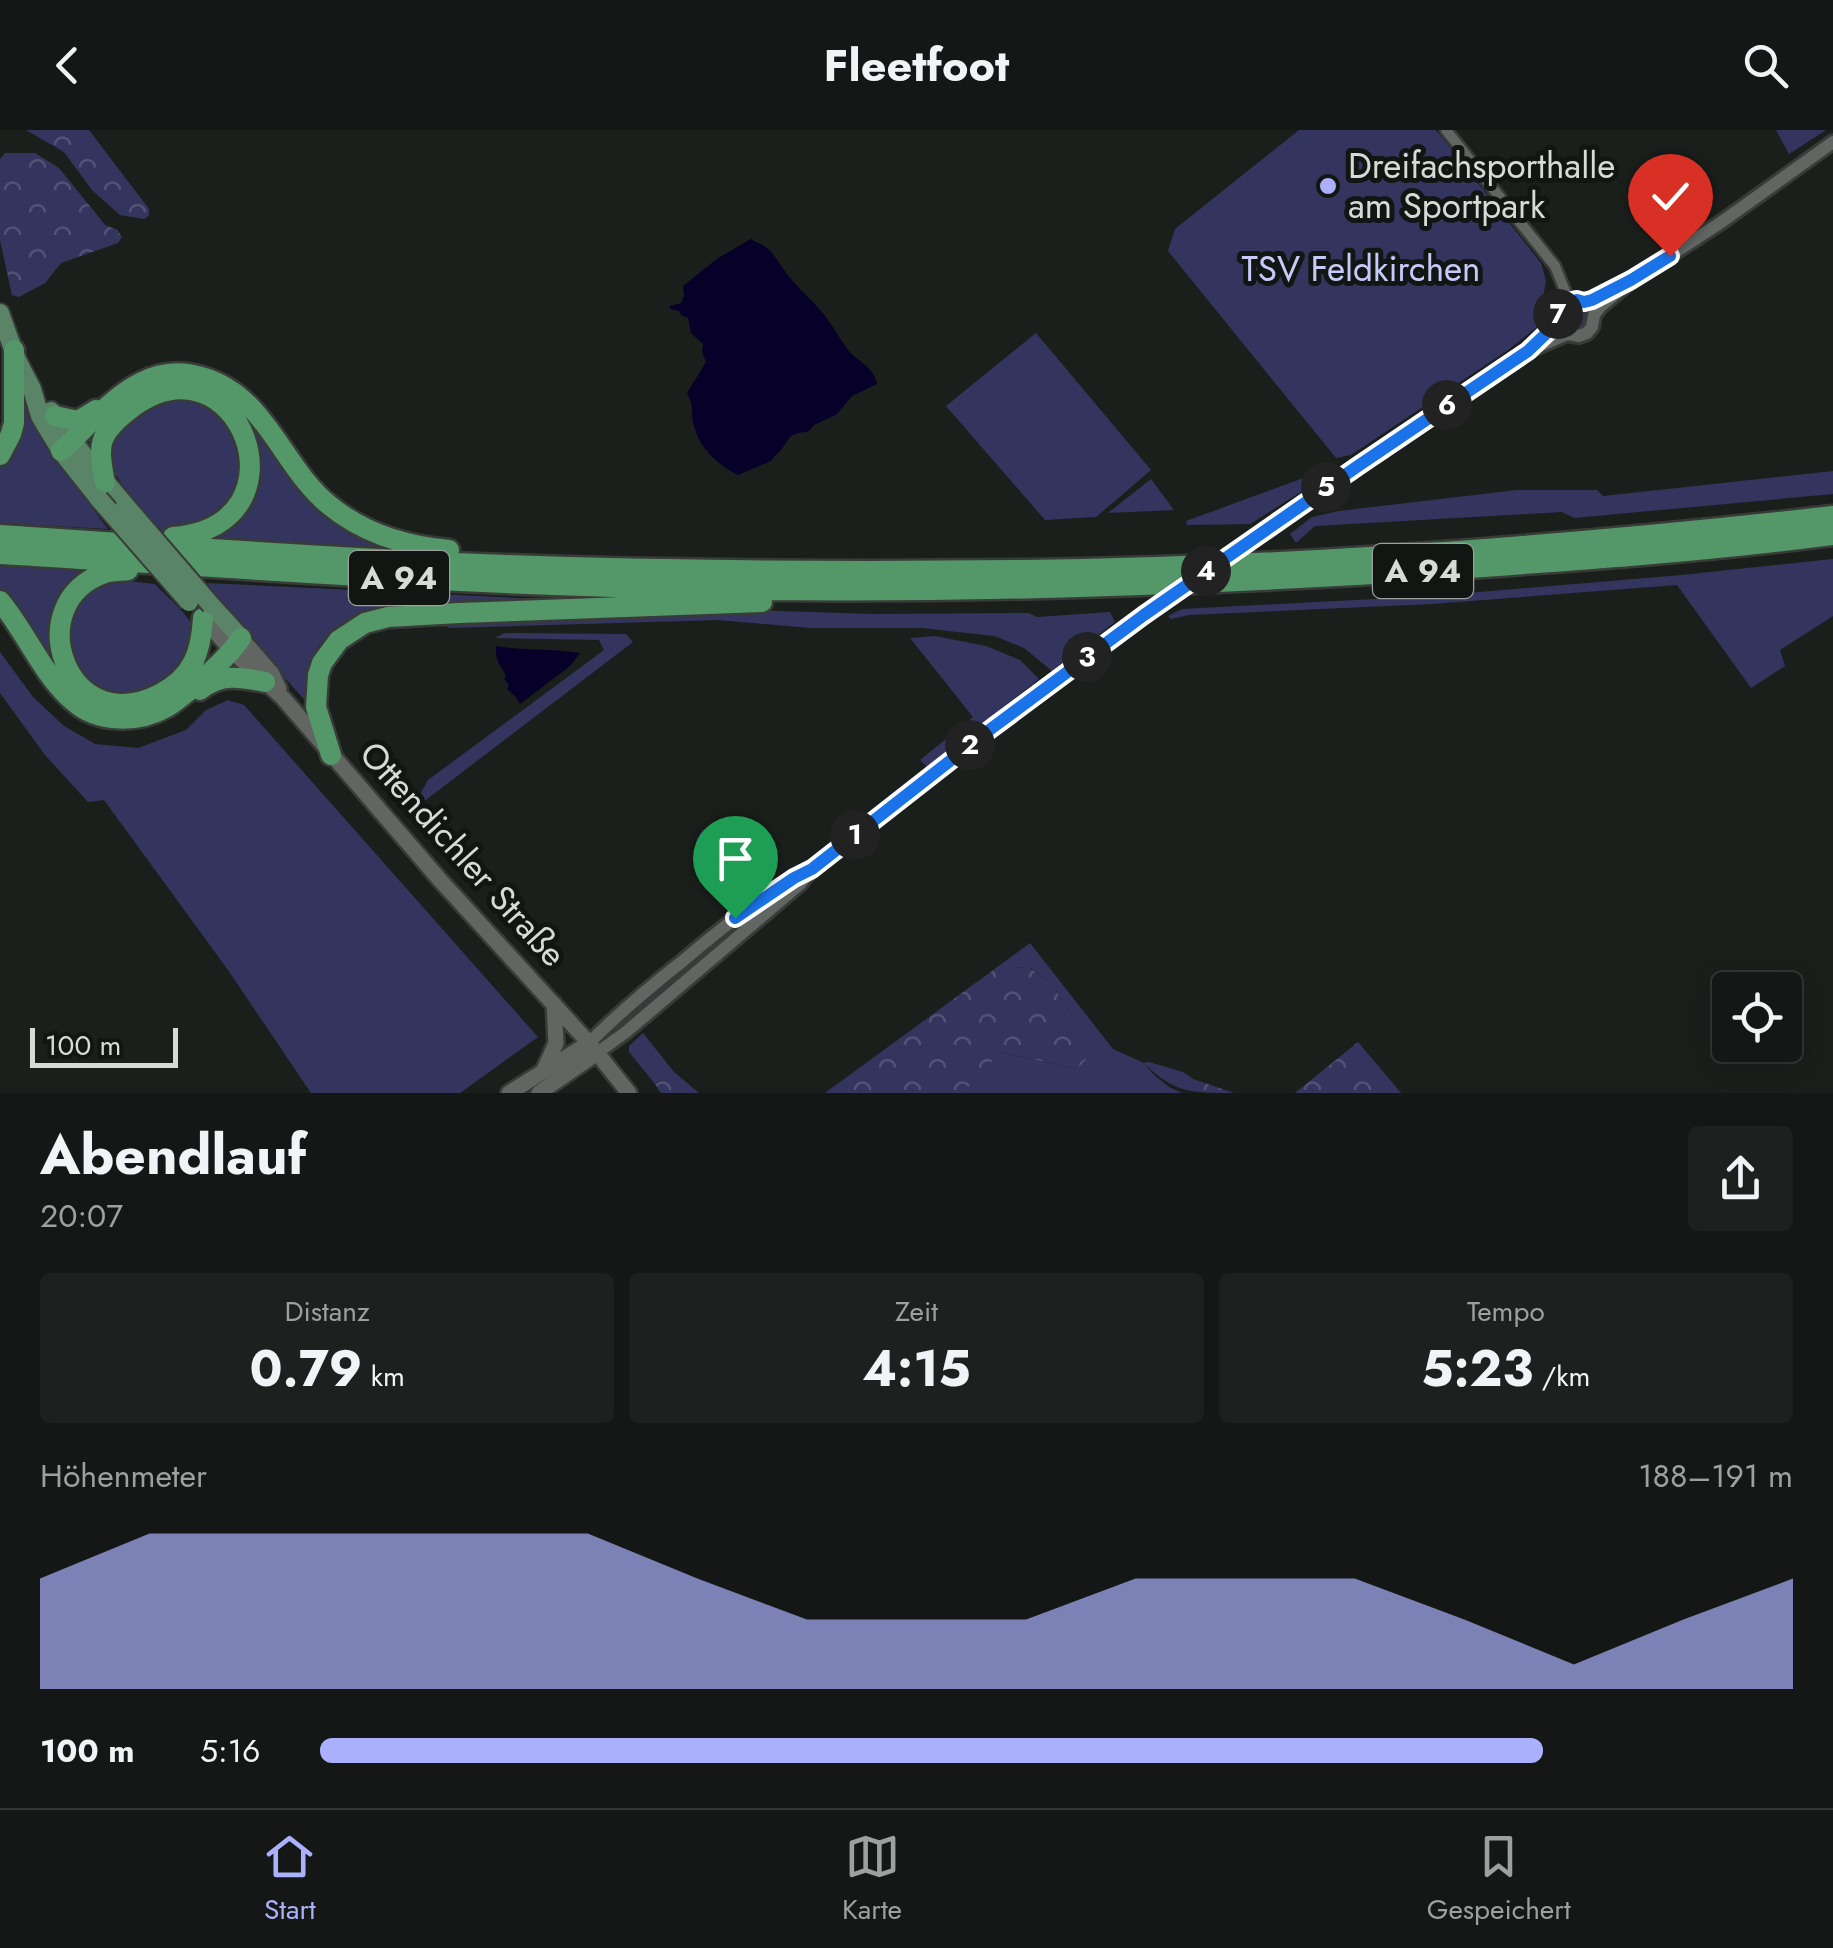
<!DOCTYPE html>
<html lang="de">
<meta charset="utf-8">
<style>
:root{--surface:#141715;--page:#1d201e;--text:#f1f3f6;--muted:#9d9fa0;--line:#333634;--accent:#aab0fb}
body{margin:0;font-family:Jost,sans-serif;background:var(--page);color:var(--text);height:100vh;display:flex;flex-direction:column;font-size:38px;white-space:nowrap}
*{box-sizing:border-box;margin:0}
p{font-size:32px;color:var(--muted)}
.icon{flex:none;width:55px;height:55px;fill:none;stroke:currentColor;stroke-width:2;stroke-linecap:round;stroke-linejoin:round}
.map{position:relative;height:963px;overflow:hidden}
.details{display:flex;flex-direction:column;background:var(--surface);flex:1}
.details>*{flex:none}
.buttons{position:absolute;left:1712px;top:842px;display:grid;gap:20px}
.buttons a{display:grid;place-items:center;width:90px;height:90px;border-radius:10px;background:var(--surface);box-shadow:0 5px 25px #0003,0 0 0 2px var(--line);font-size:50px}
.scale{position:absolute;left:30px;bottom:25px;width:148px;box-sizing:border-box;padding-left:10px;border:5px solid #d7dad7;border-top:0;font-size:28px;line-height:35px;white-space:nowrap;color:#d7dad7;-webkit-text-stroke:8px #121613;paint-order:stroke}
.pin{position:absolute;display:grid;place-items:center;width:85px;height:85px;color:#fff;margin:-102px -42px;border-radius:50% 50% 50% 0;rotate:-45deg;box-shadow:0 0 10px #0007}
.pin .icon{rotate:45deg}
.km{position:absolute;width:50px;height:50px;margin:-25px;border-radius:50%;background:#222;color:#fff;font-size:28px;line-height:50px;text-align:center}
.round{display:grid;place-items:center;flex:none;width:105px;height:105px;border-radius:10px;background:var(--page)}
.headline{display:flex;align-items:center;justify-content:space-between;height:170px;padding:0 40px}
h1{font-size:55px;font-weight:700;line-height:75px}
.stats{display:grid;grid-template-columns:repeat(3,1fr);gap:15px;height:170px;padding:10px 40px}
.stats div{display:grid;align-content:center;border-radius:10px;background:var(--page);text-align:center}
.stats b{font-size:50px;font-weight:700}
.stats small{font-size:28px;font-weight:400}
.stats p{font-size:28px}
.chart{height:280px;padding:20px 40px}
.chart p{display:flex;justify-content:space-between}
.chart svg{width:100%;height:180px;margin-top:10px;fill:var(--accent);opacity:.7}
ul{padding:0 40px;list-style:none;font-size:32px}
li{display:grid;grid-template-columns:160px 120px 1fr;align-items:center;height:75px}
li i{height:25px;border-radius:12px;background:var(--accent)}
header{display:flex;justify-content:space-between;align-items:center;height:130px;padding:0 40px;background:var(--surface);font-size:45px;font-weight:700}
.dock{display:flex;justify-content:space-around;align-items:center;height:140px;border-top:2px solid var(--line);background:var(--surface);font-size:28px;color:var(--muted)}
.dock a{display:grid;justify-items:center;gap:5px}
.dock .on{color:var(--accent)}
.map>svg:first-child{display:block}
.green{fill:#34355f}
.forest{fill:url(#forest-crowns)}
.water{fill:#070029}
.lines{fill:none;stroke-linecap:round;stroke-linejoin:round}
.minor-casing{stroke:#383b38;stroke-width:15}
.tertiary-casing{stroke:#383b38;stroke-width:18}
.secondary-casing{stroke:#383b38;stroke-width:20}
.primary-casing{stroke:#383b38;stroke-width:22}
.motorway-casing{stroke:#383b38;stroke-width:25}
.minor{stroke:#616662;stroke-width:10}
.tertiary{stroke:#616662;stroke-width:12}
.secondary{stroke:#616662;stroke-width:15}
.primary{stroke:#598467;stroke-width:18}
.motorway{stroke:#54986a;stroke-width:20}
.tertiary-bridge-casing{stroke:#383b38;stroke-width:18;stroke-linecap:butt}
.primary-bridge-casing{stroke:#383b38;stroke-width:22;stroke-linecap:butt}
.tertiary-bridge{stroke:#616662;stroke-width:12}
.primary-bridge{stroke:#598467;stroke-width:18}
.route-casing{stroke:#fff;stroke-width:20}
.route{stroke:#1a73e8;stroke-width:12}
.poi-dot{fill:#aab0fb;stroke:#121613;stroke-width:4}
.labels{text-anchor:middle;stroke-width:10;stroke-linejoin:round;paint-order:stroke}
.shield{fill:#121613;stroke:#9c9f9c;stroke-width:2.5}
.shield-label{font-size:32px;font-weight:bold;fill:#d7dad7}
.poi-label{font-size:35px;fill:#d7dad7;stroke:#121613;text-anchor:start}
.park-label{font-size:35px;fill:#c5cafb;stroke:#121613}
.street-label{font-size:35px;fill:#d7dad7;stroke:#121613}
</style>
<header><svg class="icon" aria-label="back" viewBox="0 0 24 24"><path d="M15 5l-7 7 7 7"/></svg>Fleetfoot<svg class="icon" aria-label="search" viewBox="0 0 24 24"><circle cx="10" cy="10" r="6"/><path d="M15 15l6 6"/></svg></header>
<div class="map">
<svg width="1833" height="963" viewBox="0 0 1833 963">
<defs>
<pattern id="forest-crowns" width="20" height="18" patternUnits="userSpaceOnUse" patternTransform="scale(2.5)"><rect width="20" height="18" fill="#34355f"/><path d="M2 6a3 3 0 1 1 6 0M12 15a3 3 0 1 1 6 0" fill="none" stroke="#515275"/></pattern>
</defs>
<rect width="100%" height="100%" fill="#1b1f1c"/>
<path class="green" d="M 1299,0 L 1436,0 L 1541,133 L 1546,151 L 1543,167 L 1554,161 L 1547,187 L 1536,198 L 1508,220 L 1351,325 L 1336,328 L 1168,121 L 1175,99 Z
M 1776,0 L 1826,0 L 1789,24 Z
M1563 189a12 12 0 1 1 24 0a12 12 0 1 1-24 0Z
M 1036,203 L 1151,340 L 1096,387 L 1045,390 L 946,276 Z
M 180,250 C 257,257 269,322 315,369 C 340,395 371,407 404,418 L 403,421 L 204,409 C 225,397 244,383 252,360 C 272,308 224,243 167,256 C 148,260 134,271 120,283 C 102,297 92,312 100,335 L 89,320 L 92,301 L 134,266 L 150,257 L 166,251 Z
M 19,263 L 46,316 L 108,399 L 0,393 L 0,333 Z
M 164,266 L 214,272 L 247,321 L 230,378 L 190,401 L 163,402 L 136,376 L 109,334 L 114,299 Z
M 1339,338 L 1250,394 L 1187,395 L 1186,391 L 1323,341 Z
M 1833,341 L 1833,364 L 1574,388 L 1562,382 L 1315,396 L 1296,413 L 1290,404 L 1312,387 L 1339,381 L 1517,360 L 1597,360 L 1603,366 Z
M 1151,349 L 1174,380 L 1108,383 Z
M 1833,429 L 1833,486 L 1780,520 L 1785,536 L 1751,558 L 1677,455 L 1432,474 L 1189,485 L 1171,489 L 1168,486 L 1182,479 L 1432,466 L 1682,445 Z
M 0,436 L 92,441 L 74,453 L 59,542 L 0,464 Z
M 118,450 L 155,454 C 164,464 187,483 191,494 C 207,537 141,579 107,562 C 96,557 84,548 78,538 C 70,527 64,508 69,495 C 78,471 94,457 118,450 Z
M 207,453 L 519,468 L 519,474 L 392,476 L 359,484 L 336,500 L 318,516 L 310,534 L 307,553 L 310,576 L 223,479 L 225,477 Z
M 745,480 L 874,484 L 1029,483 L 1037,487 L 1110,482 L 1115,492 L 1052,541 L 1024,518 L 994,506 L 922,498 L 810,498 L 718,490 L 449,498 L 443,494 Z
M 505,503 L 626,504 L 633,512 L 410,682 L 428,650 L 604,520 L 599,510 L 495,508 Z
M 935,506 L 986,516 L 1020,530 L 1039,549 L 927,637 L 920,630 L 973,587 L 910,508 Z
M 0,522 L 33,567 L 64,596 L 95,614 L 138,618 L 186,600 L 206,580 L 228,570 L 244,575 L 538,907 L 460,963 L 311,963 L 228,840 L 104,670 L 88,672 L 45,625 L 0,563 Z
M 703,699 L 754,752 L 756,767 L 738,775 L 737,754 L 696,710 Z
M 756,778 L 758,781 L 615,904 L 612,901 Z
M 1030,813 L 1113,919 L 1144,933 L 1153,944 L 1169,957 L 1182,963 L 963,963 L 999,922 L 1077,939 L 1073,888 L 1052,854 L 1031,838 L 1008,837 L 1007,830 Z
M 643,903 L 674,942 L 655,954 L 629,922 L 629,916 Z"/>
<path class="forest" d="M 26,0 L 89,0 L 149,79 L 149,85 L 144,89 L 120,85 L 92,60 L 64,22 Z
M 5,23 L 35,23 L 59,38 L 105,95 L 117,100 L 122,107 L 118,113 L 61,133 L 45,153 L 19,167 L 12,165 L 0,110 L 0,29 Z
M 1007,830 L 1009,837 L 1030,838 L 1052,854 L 1073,888 L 1097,918 L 1077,939 L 1000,922 L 963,963 L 825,963 Z
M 1358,912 L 1401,963 L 1295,963 Z
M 1149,932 L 1183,942 L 1193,949 L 1234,963 C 1191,963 1174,963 1144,933 Z
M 674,942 L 699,963 L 661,963 L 655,954 Z"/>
<path class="water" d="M 751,109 C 755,112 760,113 764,116 C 773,121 779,133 784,140 C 796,157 813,170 826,187 C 834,198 840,209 848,220 C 858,232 874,237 877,254 L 852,266 L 836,285 L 814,295 L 808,302 C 786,303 792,308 780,321 C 777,324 773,327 771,331 L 738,345 C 718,335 700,319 694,296 C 690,282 695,279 687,263 L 706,232 L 702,222 L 703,214 L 691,203 L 688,188 L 681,185 L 679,181 L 670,179 L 670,176 L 681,173 L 684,166 L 683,156 L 718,128 Z
M 496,516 C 524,521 553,518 580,523 L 570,536 L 520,574 L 516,567 L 507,559 L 509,555 L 504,549 L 506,546 C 500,532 495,533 496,516 Z"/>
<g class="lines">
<defs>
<path id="minor" d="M 1446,0 L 1555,136 L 1569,171"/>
<path id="tertiary" d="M 1536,213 L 1554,196 L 1560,178 L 1565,173 L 1573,170 L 1585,172 L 1592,170 L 1631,151 L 1723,91 L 1833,12
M 1261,403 L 1528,221 L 1567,204 L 1579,206 L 1587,203 L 1592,197 L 1594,185 L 1600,177 L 1631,151
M 589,913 C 619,883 651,856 684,830 C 724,796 765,763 812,739 L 1053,552 L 1145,485
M 597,923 L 626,902 L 800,754 L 810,741"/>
<path id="secondary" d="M 203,488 L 232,521 L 283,568 L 440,750 L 589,913 L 629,963
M 241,508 L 272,544 L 279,559
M 543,942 L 556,913 L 554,874
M 509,963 L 589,913
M 539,963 L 597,923"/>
<path id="primary" d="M 0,183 L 17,230 L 32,259 L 40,286 L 61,321 L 99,369
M 51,281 L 88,331 L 125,375
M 211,475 L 241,508"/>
<path id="motorway" d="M 55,286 L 78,291 L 96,280
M 61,321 C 87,298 111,267 142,252 C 161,242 182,241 202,247 C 267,266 281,336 329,375 C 364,404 405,416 449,420
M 0,325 L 11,304 L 14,293 L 14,220
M 105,353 C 98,315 97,305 129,280 C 238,196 314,396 173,407
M 0,405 C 160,416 319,427 479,434 C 660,441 842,442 1023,440 C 1294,437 1564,416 1833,386
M 0,424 C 218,437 436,453 654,458 C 915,465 1177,457 1438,440 C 1570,431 1702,422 1833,405
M 128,440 C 121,441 112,441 105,443 C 19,472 66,612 160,564 C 193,547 201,522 203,488
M 0,471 C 26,502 42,544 73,571 C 98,594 139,593 167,577 C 180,569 192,558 204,548 C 217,535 231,524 241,508
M 200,560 C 220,543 241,547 265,552
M 331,625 L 316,577 L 318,545 L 322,533 L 339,510 L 365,493 L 388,487 L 459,483 L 762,472"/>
</defs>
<use href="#minor" class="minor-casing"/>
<use href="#tertiary" class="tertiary-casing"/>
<use href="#secondary" class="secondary-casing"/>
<use href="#primary" class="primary-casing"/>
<use href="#motorway" class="motorway-casing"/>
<use href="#minor" class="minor"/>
<use href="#tertiary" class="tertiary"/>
<use href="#secondary" class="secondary"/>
<use href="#primary" class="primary"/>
<use href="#motorway" class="motorway"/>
<defs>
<path id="tertiary-bridge" d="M 1145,485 L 1261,403"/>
<path id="primary-bridge" d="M 99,369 L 189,472
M 125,375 L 211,475"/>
</defs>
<use href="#tertiary-bridge" class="tertiary-bridge-casing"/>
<use href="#primary-bridge" class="primary-bridge-casing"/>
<use href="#tertiary-bridge" class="tertiary-bridge"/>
<use href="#primary-bridge" class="primary-bridge"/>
</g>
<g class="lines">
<defs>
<path id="route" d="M 735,788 L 794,748 L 812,739 L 992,598 L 1144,485 L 1358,336 L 1528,221 L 1554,196 L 1560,178 L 1566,173 L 1577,170 L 1584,172 L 1592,170 L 1631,150 L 1670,126"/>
</defs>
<use href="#route" class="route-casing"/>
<use href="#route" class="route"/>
</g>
<circle class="poi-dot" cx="1328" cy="56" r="10"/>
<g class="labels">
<g class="shield">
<rect x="1373" y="414" width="100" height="54" rx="8"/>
<rect x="349" y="421" width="100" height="54" rx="8"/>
</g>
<g class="shield-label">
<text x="1423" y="452">A 94</text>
<text x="399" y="459">A 94</text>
</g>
<g class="poi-label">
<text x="1348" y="48">Dreifachsporthalle<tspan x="1348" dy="40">am Sportpark</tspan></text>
</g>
<g class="park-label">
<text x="1361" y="151">TSV Feldkirchen</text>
</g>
<g class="street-label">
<text transform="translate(463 724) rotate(48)" y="12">Ottendichler Straße</text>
</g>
</g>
</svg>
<div class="buttons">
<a><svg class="icon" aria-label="locate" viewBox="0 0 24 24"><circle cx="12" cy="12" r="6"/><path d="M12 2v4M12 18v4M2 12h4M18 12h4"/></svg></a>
</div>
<div class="scale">100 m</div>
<div class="pin" style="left:735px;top:788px;background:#1e9e55"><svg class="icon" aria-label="arrive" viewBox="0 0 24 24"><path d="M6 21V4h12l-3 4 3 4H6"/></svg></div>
<div class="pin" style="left:1670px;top:126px;background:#d93025"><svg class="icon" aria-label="check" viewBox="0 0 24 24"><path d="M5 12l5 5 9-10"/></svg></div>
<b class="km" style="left:855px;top:705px">1</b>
<b class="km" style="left:970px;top:615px">2</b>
<b class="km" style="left:1087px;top:527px">3</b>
<b class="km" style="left:1206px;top:441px">4</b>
<b class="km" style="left:1326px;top:357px">5</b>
<b class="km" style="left:1447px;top:275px">6</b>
<b class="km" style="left:1558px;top:184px">7</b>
</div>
<section class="details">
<div class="headline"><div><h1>Abendlauf</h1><p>20:07</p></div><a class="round"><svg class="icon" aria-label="share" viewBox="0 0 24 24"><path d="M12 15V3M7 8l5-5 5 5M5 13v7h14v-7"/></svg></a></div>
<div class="stats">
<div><p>Distanz</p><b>0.79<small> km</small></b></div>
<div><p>Zeit</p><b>4:15</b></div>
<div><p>Tempo</p><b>5:23<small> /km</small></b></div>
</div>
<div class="chart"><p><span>Höhenmeter</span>188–191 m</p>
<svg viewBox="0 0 160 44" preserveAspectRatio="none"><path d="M0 44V17L10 6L20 6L30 6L40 6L50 6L60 17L70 27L80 27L90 27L100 17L110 17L120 17L130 27L140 38L150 27L160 17V44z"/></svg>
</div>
<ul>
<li><b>100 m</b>5:16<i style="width:83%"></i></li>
</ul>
</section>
<nav class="dock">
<a class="on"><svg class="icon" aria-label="home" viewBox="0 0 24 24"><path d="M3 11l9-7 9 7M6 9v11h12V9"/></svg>Start</a>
<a><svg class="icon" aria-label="map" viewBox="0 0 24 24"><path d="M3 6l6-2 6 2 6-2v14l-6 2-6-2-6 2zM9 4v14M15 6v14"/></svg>Karte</a>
<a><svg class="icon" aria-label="saved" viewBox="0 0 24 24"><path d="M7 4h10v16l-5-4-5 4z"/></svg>Gespeichert</a>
</nav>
